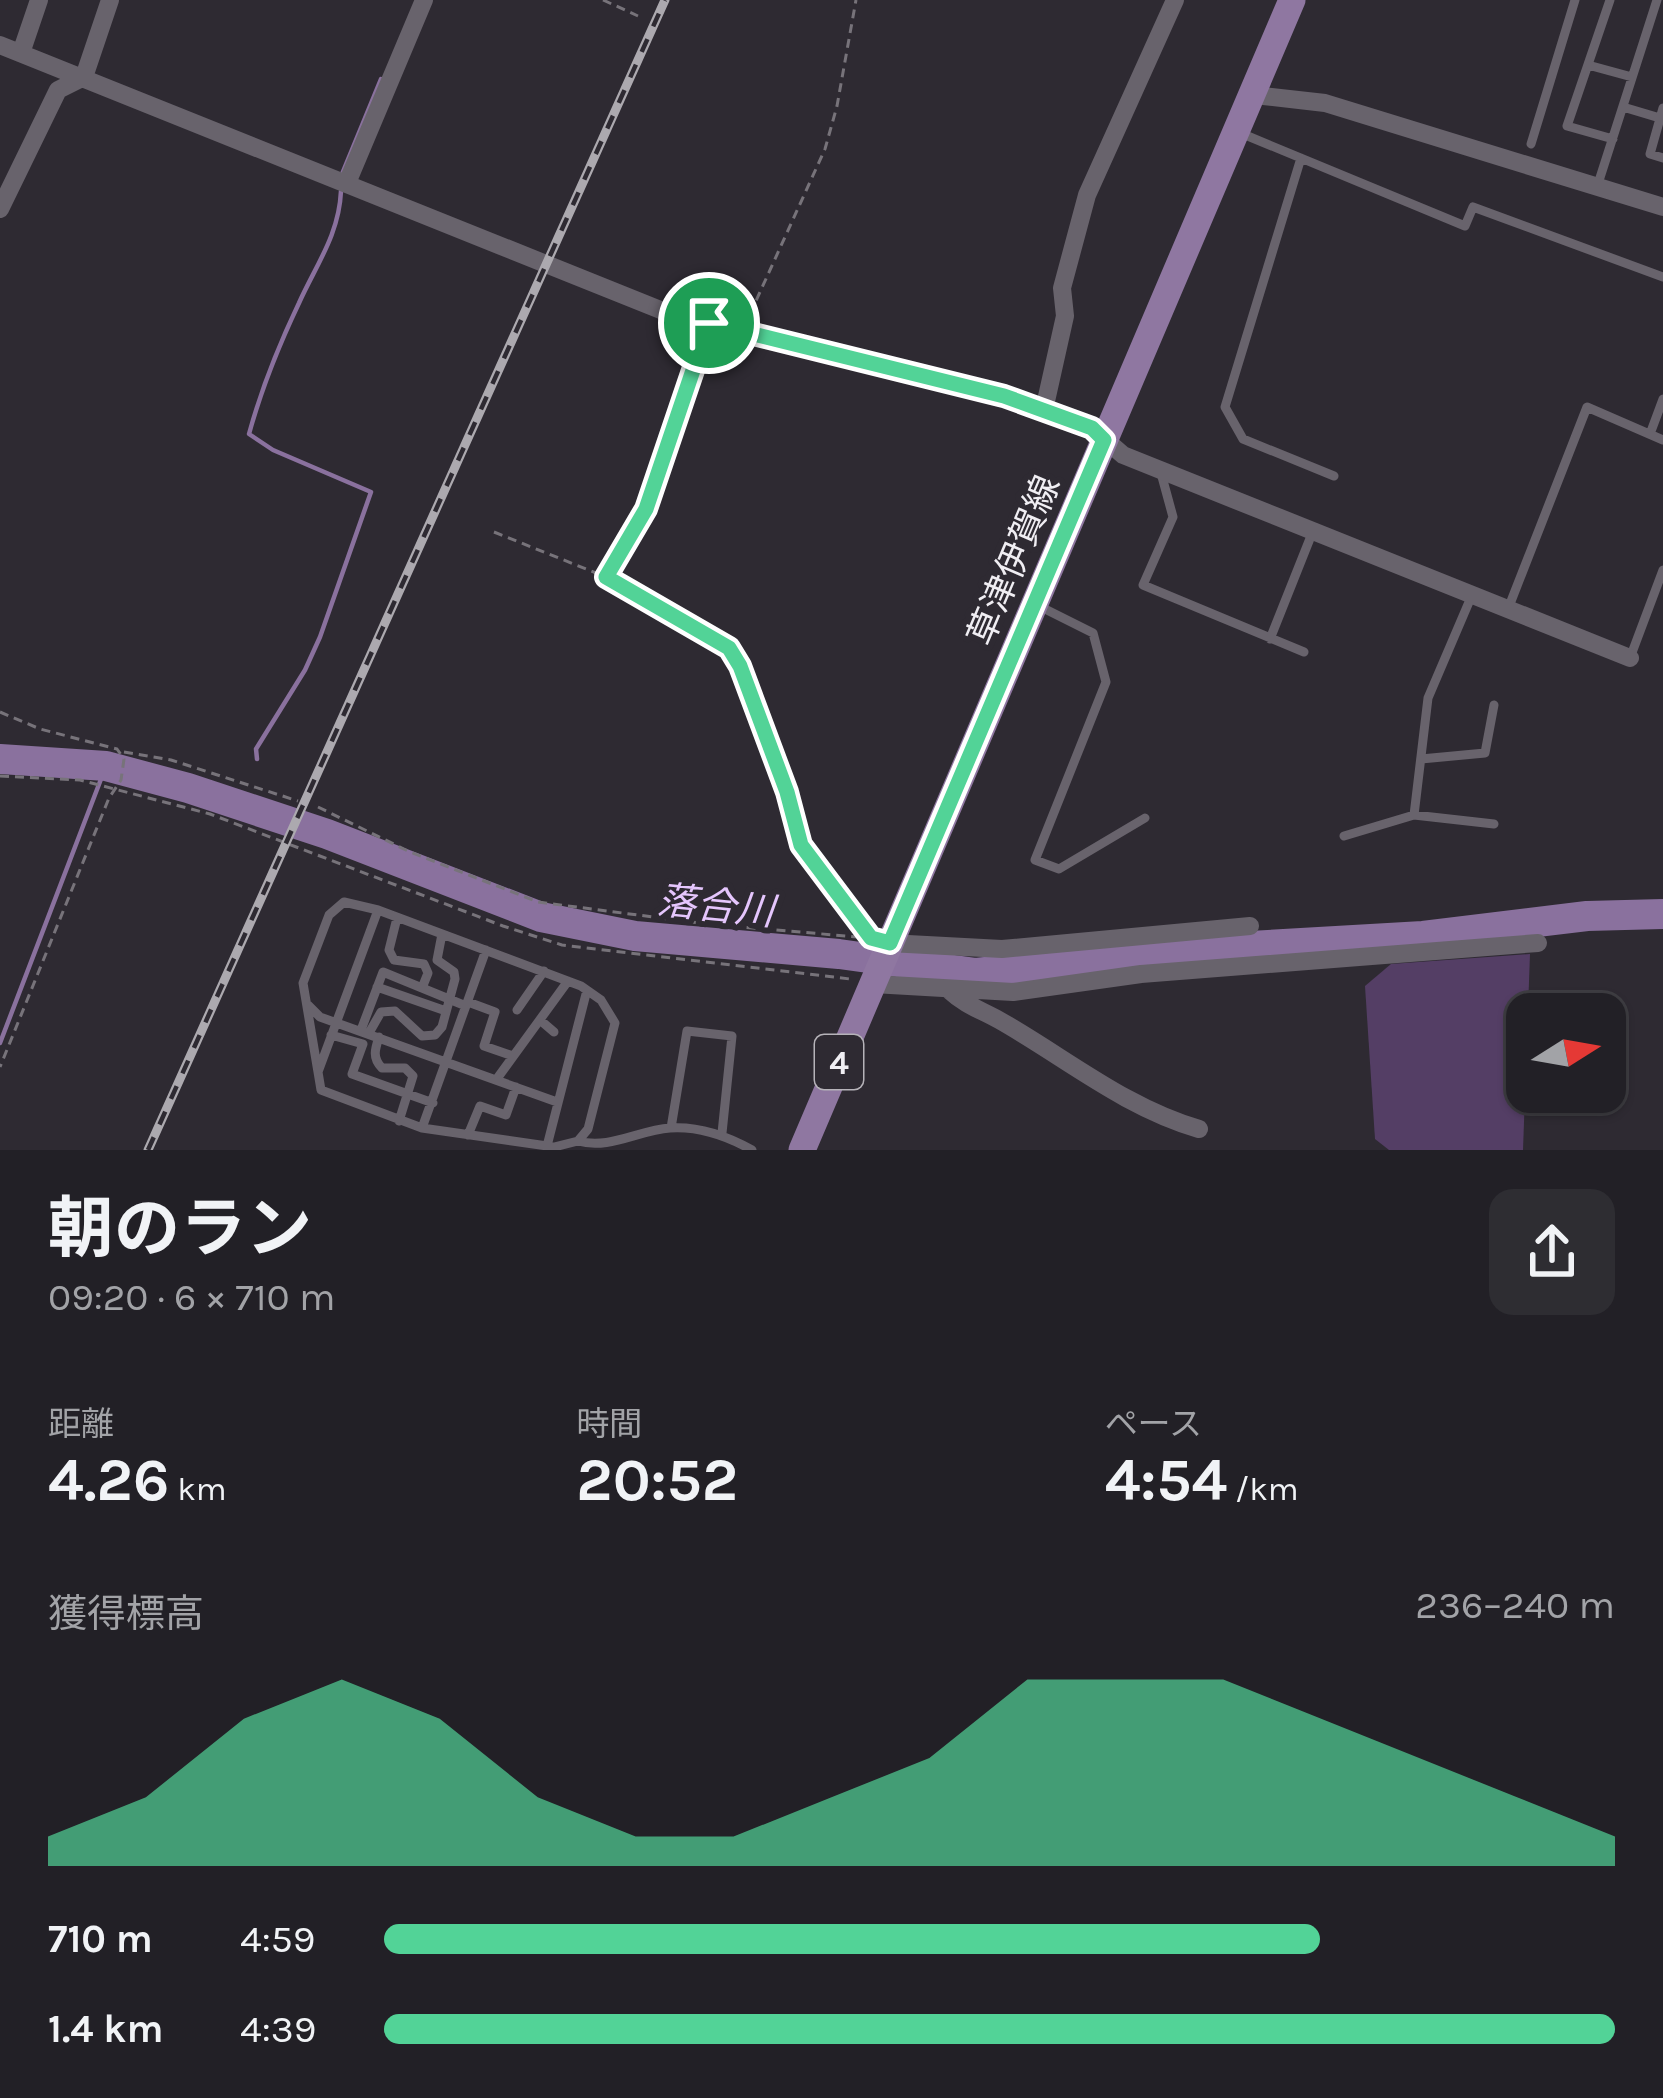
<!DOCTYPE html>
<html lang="ja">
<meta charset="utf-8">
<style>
:root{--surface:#222026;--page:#2e2d32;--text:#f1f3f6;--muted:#a2a3a7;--line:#3f3e43;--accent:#52d397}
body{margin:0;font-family:Karla,"Noto Sans JP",sans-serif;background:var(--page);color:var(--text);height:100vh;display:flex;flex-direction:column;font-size:45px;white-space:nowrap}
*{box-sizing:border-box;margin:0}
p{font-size:39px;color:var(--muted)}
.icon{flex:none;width:66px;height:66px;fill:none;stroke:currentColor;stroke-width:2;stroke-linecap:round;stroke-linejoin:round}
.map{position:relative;height:1150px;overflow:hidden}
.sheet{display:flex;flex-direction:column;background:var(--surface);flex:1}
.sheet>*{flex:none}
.needle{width:78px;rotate:79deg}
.fabs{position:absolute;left:1506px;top:993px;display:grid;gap:24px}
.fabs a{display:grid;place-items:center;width:120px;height:120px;border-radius:24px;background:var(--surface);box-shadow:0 3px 9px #0004,0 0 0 3px var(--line);font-size:60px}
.pin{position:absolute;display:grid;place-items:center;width:102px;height:102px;color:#fff;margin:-51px;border:6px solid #fff;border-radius:50%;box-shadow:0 3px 12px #0007}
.round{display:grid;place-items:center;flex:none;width:126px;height:126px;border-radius:24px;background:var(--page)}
.head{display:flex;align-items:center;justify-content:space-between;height:204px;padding:0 48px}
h1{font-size:66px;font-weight:700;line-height:90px}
.metrics{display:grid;grid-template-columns:repeat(3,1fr);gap:18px;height:204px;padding:12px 48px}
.metrics div{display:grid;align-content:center}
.metrics b{font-size:60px;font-weight:700}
.metrics small{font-size:33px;font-weight:400}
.metrics p{font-size:33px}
.chart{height:336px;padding:24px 48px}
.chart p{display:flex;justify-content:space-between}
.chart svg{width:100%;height:216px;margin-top:12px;fill:var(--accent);opacity:.7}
ul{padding:0 48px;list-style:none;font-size:39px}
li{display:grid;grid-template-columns:192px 144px 1fr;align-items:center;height:90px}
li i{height:30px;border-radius:15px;background:var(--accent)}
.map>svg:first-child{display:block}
.green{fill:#543e65}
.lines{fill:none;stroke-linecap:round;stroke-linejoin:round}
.stream{stroke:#8a719e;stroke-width:4.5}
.river{stroke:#8a719e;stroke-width:30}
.path{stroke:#77737a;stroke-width:3;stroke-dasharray:9 6;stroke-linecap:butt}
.service{stroke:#68636c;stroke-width:9}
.minor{stroke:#68636c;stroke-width:18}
.primary{stroke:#8f77a1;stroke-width:27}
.rail-casing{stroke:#aca9af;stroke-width:9}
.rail{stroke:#2e2a32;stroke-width:4.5;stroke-dasharray:14;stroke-linecap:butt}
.route-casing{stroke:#fff;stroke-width:24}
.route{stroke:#52d397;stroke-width:15}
.labels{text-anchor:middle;stroke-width:12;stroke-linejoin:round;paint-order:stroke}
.shield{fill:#2e2a32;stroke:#b6b3b9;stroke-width:3}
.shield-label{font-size:33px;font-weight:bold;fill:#f0eef3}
.street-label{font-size:36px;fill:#f0eef3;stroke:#2e2a32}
.water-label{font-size:39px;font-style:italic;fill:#e5c6fd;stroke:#2e2a32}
</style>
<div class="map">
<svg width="1663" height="1150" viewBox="0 0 1663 1150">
<rect width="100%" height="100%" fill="#2e2a32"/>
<path class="green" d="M 1530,954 L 1523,1150 L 1389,1150 L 1375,1139 L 1365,986 L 1391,964 Z"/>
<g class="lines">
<path class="stream" d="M 342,174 L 381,79
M 257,759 L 256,749 L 305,670 L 320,637 L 371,492 L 273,450 L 249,434 C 261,390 279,345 299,303 C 316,265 339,235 341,191
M 0,1043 L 106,766"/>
<path class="river" d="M 0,759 L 106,766 L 188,788 L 327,834 L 541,917 L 635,936 L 839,954 L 976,973 L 1214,948 L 1423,936 L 1587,916 L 1663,914"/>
<path class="path" d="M 603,0 L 638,16
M 750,314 L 825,149 L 837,106 L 856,0
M 494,532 L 606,577 L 729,648 L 740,666 L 787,792 L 801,845 L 869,935
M 607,576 L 646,509 L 703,342
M 0,712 L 40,729 L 117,749 L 124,759 L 121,780 L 109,798 L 0,1067
M 124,752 L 171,760 L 298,801
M 0,776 L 80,780 L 210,814 L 503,926 L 562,945 L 850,979
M 318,807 L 410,852 L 538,902 L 707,924 L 869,938"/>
<path class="service" d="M 1610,0 L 1567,126 L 1613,139
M 1588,65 L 1632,77
M 1623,107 L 1663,119
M 1663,108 L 1650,154 L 1663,158
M 1238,132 L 1465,226 L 1473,207 L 1663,277
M 1531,144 L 1575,0
M 1301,158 L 1225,407 L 1243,439 L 1334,476
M 1597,187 L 1657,0
M 1650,434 L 1663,399
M 1161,473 L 1173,517 L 1143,585 L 1304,652
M 1039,606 L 1093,633 L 1106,682 L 1035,860 L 1059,869 L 1145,818
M 1508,609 L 1587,407 L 1663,440
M 1270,639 L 1313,531
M 1630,658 L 1663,570
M 1421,759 L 1485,753 L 1494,705
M 1414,815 L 1428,698 L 1472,595
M 1344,836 L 1414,815 L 1494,824
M 397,918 L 389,950 L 394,960 L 424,964 L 428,973 L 422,988
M 377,987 L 446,1011
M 468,1002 L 495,1012 L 484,1046 L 513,1056
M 308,1005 L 320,1017 L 557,1102
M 517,1010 L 544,971
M 540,1020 L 554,1032
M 361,1030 L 383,972 L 466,1006
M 369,1033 L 381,1012 L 395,1011 L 422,1036 L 435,1035 L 442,1027 L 455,979 L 454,972 L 437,960 L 442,934
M 331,1035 L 363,1044 L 352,1074 L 433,1103
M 379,1037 C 375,1049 372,1058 382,1068 L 405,1068 L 413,1076 L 399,1121
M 318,1072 L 303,983 L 329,915 L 344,902 L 378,910 L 581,986 L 601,1000 L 615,1023 L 588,1129 L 578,1141 L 554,1147 L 422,1128 L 321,1090 L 318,1072 L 378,910
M 496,1080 L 568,981
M 422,1128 L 486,950
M 671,1128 L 687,1031 L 732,1036 L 722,1133
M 468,1135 L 480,1106 L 506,1115 L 516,1087
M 578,1141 C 609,1150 639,1130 670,1128 C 700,1126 727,1136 752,1150
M 547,1146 L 587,990"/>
<path class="minor" d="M 0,45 L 663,311 L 1004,396 L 1092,428 L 1123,455 L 1630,658
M 21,53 L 39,0
M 1254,95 L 1325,103 L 1663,207
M 347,183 L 424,0
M 0,209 L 58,90 L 84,77 L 110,0
M 1044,410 L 1065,316 L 1062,288 L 1087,195 L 1175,0
M 889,943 L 1002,949 L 1250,926
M 873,984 L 1013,992 L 1141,974 L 1538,943
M 950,991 C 965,1005 981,1010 999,1020 C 1066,1058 1124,1107 1199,1129"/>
<path class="primary" d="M 802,1150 L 1292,0"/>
<defs>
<path id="rail" d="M 148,1150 L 665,0"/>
</defs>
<use href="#rail" class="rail-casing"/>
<use href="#rail" class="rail"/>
</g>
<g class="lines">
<defs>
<path id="route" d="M 709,323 L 1004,396 L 1092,428 L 1104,440 L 890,943 L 871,938 L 801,845 L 787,792 L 740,666 L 729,648 L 606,577 L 646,509 Z"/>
</defs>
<use href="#route" class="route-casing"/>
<use href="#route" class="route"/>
</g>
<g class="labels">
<rect class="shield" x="815" y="1035" width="48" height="54" rx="9"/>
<g class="shield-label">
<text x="839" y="1074">4</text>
</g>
<g class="street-label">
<text transform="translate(1013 560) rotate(-67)" y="13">草津伊賀線</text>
</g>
<g class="water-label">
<text transform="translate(716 905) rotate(6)" y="14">落合川</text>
</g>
</g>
</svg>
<div class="fabs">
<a><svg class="needle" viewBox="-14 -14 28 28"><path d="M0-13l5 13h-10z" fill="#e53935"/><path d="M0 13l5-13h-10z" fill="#a2a3a7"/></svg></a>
</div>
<div class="pin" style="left:709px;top:323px;background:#1e9e55"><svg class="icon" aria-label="arrive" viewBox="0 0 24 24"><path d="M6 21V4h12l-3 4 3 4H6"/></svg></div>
</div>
<section class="sheet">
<div class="head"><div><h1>朝のラン</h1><p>09:20 · 6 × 710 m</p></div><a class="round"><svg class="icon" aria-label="share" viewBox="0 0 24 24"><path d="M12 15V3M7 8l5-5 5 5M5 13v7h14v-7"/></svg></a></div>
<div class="metrics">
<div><p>距離</p><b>4.26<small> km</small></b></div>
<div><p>時間</p><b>20:52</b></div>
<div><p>ペース</p><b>4:54<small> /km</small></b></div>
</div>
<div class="chart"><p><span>獲得標高</span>236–240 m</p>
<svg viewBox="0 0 160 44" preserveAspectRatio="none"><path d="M0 44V38L10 30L20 14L30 6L40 14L50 30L60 38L70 38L80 30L90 22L100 6L110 6L120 6L130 14L140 22L150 30L160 38V44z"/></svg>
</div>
<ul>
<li><b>710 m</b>4:59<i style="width:76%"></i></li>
<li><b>1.4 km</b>4:39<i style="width:100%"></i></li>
</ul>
</section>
